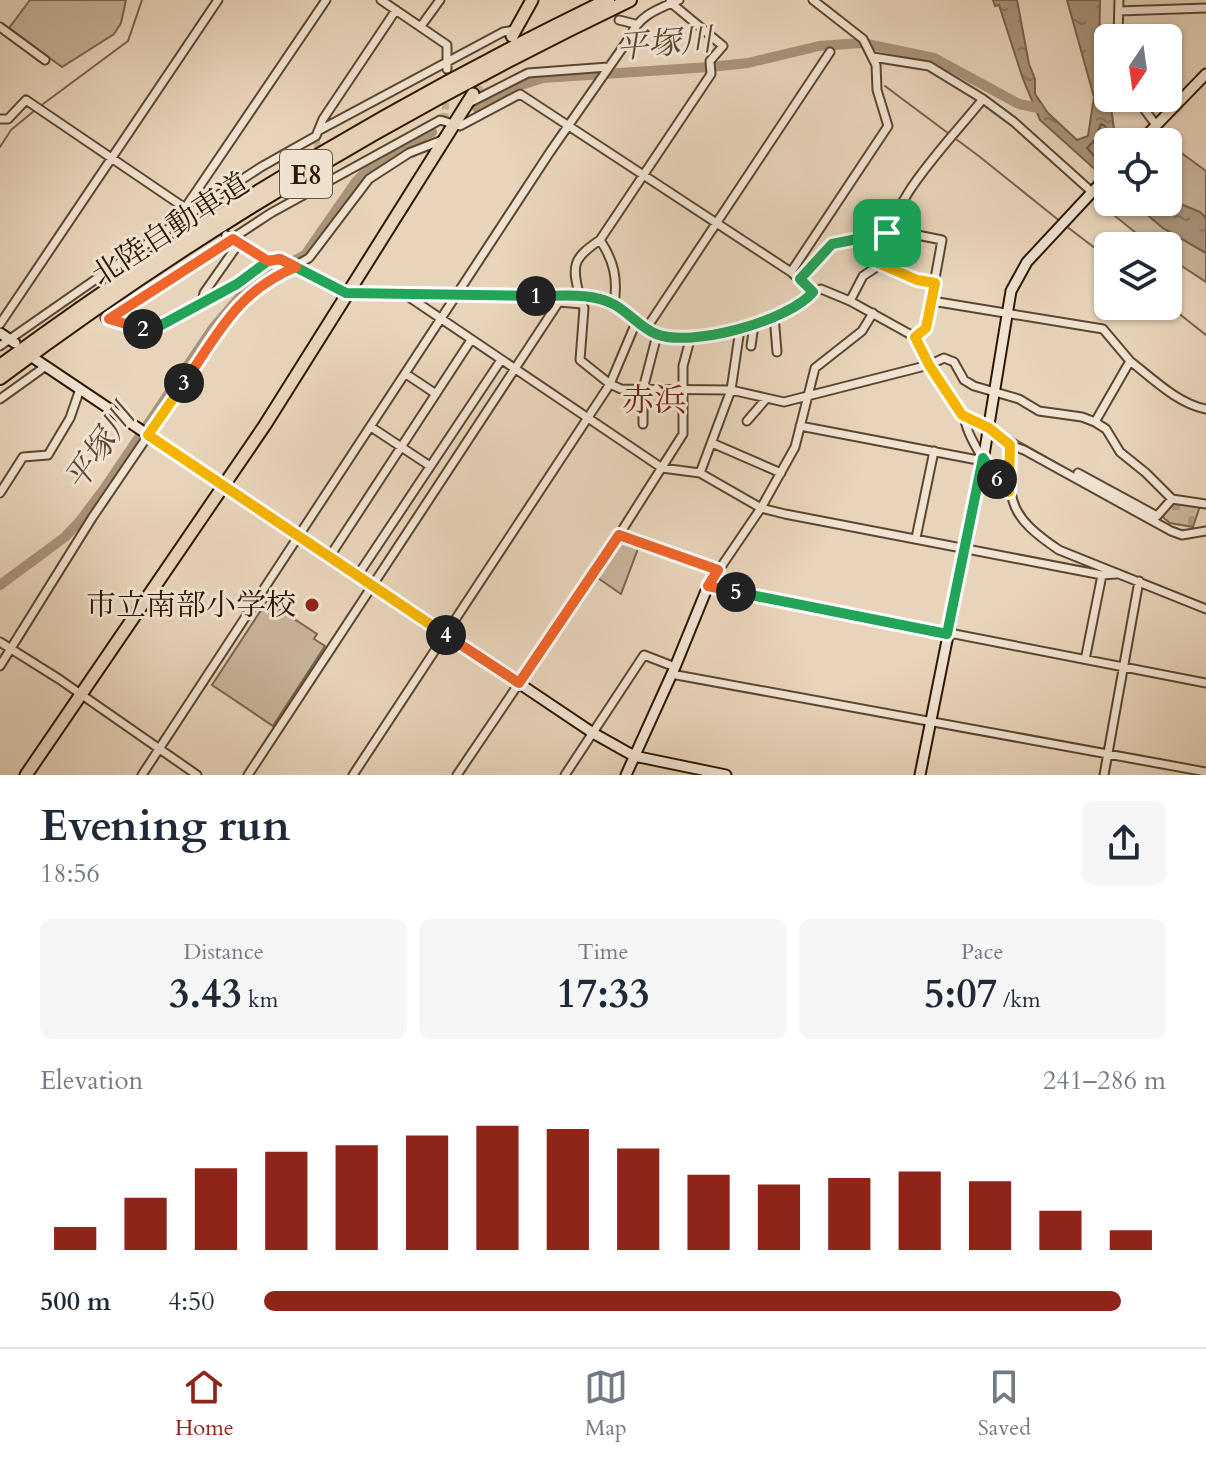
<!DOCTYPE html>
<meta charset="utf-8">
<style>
:root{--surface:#fff;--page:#f6f6f7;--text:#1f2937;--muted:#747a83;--line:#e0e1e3;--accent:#8f2418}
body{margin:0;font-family:Cardo,"Noto Serif JP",serif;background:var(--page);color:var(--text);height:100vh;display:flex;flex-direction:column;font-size:30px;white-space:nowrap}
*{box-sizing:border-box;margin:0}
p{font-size:26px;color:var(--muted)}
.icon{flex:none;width:44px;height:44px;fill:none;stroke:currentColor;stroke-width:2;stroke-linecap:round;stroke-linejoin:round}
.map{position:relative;height:775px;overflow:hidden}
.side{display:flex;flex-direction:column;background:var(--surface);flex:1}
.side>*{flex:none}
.needle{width:52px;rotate:193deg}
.buttons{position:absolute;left:1094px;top:24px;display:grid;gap:16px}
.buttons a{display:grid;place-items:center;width:88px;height:88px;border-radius:12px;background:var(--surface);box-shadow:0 2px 6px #0004;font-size:40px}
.pin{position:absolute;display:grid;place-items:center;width:68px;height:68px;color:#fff;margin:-34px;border-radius:16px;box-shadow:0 4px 12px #0006}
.km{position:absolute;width:40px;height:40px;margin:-20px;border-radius:50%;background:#222;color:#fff;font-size:22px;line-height:40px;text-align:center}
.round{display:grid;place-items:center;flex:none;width:84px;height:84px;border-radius:12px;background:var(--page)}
.head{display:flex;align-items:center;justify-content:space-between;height:136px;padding:0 40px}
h1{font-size:44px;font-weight:800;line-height:60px}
.metrics{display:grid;grid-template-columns:repeat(3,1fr);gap:12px;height:136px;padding:8px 40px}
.metrics div{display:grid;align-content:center;border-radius:12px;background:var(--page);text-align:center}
.metrics b{font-size:40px;font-weight:800}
.metrics small{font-size:22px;font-weight:400}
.metrics p{font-size:22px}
.chart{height:224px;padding:16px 40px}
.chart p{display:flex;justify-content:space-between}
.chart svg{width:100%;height:144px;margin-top:8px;stroke:var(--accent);stroke-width:6}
ul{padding:0 40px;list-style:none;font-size:26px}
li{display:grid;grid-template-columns:128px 96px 1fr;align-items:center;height:60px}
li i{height:20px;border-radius:10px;background:var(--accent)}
.dock{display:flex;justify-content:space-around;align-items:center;height:112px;border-top:2px solid var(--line);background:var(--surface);font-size:22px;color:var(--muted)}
.dock a{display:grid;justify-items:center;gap:4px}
.dock .current{color:var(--accent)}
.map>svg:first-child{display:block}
.grass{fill:#c8b49a;stroke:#7b654d;stroke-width:2}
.cemetery{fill:url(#cemetery-stones);stroke:#7b654d;stroke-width:2}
.water{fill:url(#water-ripples);stroke:#78614a;stroke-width:2}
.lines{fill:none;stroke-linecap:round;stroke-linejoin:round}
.shore{stroke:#6c543e;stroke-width:2}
.stream{stroke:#78614a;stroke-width:2}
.river{stroke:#a9937b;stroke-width:10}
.street-tunnel{stroke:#c3ae95;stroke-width:7;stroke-dasharray:7 3.5;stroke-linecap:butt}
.primary-tunnel{stroke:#c3ae95;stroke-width:11;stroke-dasharray:11 5.5;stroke-linecap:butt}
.street-casing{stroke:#5c462e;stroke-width:11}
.secondary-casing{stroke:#2e1600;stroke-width:13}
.primary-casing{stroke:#2e1600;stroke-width:15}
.highway-casing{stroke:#2e1600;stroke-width:16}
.street{stroke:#f0e3d2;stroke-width:7}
.secondary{stroke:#f0e3d2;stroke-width:9}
.primary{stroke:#e8d4ba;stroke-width:11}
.highway{stroke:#e8d4ba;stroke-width:12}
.split-1-casing{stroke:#fff;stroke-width:16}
.split-2-casing{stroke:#fff;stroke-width:16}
.split-3-casing{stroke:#fff;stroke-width:16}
.split-4-casing{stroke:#fff;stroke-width:16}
.split-5-casing{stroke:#fff;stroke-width:16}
.split-6-casing{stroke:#fff;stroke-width:16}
.split-7-casing{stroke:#fff;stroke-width:16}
.split-1{stroke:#22a559;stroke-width:10}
.split-2{stroke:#22a559;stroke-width:10}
.split-3{stroke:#f0652b;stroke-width:10}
.split-4{stroke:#f5b400;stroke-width:10}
.split-5{stroke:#f0652b;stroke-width:10}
.split-6{stroke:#22a559;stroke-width:10}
.split-7{stroke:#f5b400;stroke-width:10}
.poi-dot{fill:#8f2418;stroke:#f0e3d2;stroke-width:3}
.labels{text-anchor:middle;stroke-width:6;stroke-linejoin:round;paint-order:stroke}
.shield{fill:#f0e3d2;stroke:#68543f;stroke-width:2}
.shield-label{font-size:28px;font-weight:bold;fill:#2e1600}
.street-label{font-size:30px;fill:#2e1600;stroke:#f0e3d2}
.poi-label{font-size:30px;fill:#2e1600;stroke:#f0e3d2;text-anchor:end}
.water-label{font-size:32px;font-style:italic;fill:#5f4831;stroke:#f0e3d2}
.neighbourhood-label{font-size:32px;fill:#7a1f14;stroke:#f0e3d2}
</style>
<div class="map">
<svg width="1206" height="775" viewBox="0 0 1206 775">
<defs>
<pattern id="cemetery-stones" width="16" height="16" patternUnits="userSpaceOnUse" patternTransform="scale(2)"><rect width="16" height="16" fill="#c8b49a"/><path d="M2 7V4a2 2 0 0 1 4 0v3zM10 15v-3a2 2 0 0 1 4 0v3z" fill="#ac9a83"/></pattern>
<pattern id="water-ripples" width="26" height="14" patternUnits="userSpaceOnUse" patternTransform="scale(2)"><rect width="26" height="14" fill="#a9937b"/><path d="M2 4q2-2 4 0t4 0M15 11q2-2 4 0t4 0" fill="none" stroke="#8a7762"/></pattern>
</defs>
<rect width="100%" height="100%" fill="#e8d4ba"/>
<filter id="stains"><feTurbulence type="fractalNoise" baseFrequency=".0025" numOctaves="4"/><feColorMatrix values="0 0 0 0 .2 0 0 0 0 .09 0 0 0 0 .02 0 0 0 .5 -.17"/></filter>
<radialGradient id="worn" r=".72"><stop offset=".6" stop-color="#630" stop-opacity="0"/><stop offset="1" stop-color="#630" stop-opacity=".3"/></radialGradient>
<path class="grass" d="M 30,0 L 126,0 L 121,23 L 114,34 L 62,67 L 9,28 Z
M 1159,130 L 1176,149 L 1206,171 L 1206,218 L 1200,212 L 1168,199 L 1168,142 L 1147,142 Z
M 1108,186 L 1108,202 L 1132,202 L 1163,228 L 1206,253 L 1206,282 L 1168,257 L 1168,246 L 1152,246 L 1094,199 Z
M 619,537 L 639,546 L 621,594 L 595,576 Z
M 267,601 L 317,634 L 314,639 L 325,646 L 273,726 L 212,685 Z"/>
<path class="cemetery" d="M 1174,502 L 1200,506 L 1193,527 L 1170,523 L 1160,515 Z"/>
<path class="water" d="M 993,0 L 1017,0 L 1029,64 L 1035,79 L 1035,94 L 1048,113 L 1077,140 L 1088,136 L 1094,97 L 1067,0 L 1100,0 L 1099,59 L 1108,85 L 1114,129 L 1120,142 L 1108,142 L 1108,181 L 1040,120 L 1023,79 L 999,5 L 995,6 Z
M 1168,199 L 1200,212 L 1206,218 L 1206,253 L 1163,228 L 1132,202 L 1168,202 Z"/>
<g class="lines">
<path class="shore" d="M 1106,169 L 1087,148 L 1095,140 L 1101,124 L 1105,126 L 1111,142"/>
<path class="stream" d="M 885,86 L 980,157 L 1061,222
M 39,107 L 128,41 L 142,0
M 0,147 L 11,130 L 34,111
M 1066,226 L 1108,258
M 1168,305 L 1206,335
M 997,429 L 1076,474
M 1169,526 L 1183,531 L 1190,530"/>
<path class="river" d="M 477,108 L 521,85 L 543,78 L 710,67 L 748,63 L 819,46 L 862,43 L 934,58 L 1019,104 L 1038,108
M 0,585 L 65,537 L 80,521 L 104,489 L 213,328 L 251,284 L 305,255 L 355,183 L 368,169 L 382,159 L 432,132"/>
<path class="street-tunnel" d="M 445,120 L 446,95
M 316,140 L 326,176
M 197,216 L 226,235
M 64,299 L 105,318"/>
<path class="primary-tunnel" d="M 473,94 L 489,70"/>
<defs>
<path id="street" d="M 381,0 L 447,45 L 447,69
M 1119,11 L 1206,8
M 619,20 L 635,24
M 421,26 L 440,0
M 0,27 L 45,60
M 1118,38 L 1119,0
M 873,57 L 929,66 L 983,99
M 1136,98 L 1156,125
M 469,103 L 528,73 L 608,67
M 0,119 L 8,119 L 26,100 L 185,208 L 326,0
M 318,131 L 503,32 L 515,30
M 888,229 L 942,240 L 926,328 L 915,337
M 226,235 L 268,261
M 878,263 L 917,280 L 935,283
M 791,272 L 888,126 L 877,90 L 876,65 L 863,39 L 813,0
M 800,279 L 832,244 L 887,233
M 406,295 L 662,468 L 700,473 L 761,508 L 785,514 L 1102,575 L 1116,574
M 580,297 C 571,265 573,258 600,240
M 850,301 L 863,276 L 878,266 C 890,198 941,151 983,99 L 1014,122 L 1092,192
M 932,301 L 1103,329 L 1130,361 L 1095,422
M 202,302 L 204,293 L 239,243
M 559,302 L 582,304 L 584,308 L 580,360 L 610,384 L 637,320
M 614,304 C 618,279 614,261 600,240 L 711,74 L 710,61 L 723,46 L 670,2
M 873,313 L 862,331 L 815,368 L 795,447 L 761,508 L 708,586 L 1206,683
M 774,316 L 777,352
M 105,318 L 142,330 L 154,329 L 237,284 L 268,261 L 280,259 L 346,293 L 601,299 C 622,307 639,329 659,335 C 692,345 773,324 802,304 C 810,299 811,292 821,289 L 850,301 L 915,337 L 929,365 L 962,415 L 989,428 L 1010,445 C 1008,503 1009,516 1059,550 L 1206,609
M 109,319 L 271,213 L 440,120 L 460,126 L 520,94 L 791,272 L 813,292
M 0,324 L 218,0
M 646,329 L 830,52
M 0,346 L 191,213 L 261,167 L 316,136 L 323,119 L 396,10
M 751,346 L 754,325
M 1130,361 C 1152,378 1178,404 1206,409
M 406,374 L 436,394
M 0,399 L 46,366
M 965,416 C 963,432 996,482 1009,492
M 747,421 L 766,399
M 643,424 L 643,389 L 657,335
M 800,426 L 983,461
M 371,427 L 430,466
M 712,443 L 781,473
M 1010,445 L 1024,450 L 1171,531 L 1182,535 L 1206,531
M 700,473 L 731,390 L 740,329
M 1078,473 L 1157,516 L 1172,499
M 0,493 L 23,457 L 48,455 L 70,418 L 80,389
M 619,535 L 718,570
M 916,538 L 934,451
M 330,556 L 471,340
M 358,575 L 501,360
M 0,642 L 59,679 L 197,775
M 1086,655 L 1102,575
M 0,666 L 92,518 L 232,312 L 258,286 L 309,258 L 369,179 L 409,153 L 445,139
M 671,674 L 1206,772
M 142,775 L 550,152 L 630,37 C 639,15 658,9 679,0
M 248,775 L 562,297
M 353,775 L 610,384 L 621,389 L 731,390 L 784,402 L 929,365 L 944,358 L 954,362 L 964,380 L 974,386 L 1019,399 L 1039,411 L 1082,417 L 1095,422 L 1106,429 L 1120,452 L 1146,473 L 1172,499 L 1206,504
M 457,775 L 619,535 L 683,434 L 683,366 L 691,336
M 565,775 L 644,655 L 675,667
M 1104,775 L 1139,581"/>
<path id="secondary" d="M 1140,142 L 1206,74
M 0,333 L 15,343
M 35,359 L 593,733 L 634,756 L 726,775
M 626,775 L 675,667 L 708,586
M 920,775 L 983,461 L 1011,291 L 1027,262 L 1108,175"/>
<path id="primary" d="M 512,36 L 532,0
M 26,775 L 265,425 L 473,94"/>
<path id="highway" d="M 0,366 C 191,225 395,103 608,0
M 0,378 C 196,231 409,106 630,0"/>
</defs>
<use href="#street" class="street-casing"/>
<use href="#secondary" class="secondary-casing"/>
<use href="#primary" class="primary-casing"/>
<use href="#highway" class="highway-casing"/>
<use href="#street" class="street"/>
<use href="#secondary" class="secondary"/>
<use href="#primary" class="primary"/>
<use href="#highway" class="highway"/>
</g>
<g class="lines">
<defs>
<path id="split-1" d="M 536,296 C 561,296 593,292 615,305 C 629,313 641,328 656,334 C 691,348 789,321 813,292 L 800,279 L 832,244 L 887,233"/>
<path id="split-2" d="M 143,329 L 154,329 L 237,284 L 268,261 L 280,259 L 346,293 L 536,296"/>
<path id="split-3" d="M 143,329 L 109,319 L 233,239 L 268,261 L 280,259 L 296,267 C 236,292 219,333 184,383"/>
<path id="split-4" d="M 184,383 L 148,435 L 446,635"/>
<path id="split-5" d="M 446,635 L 519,683 L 619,535 L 718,570 L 708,586 L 736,592"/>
<path id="split-6" d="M 736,592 L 947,634 L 983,458 L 997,479"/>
<path id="split-7" d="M 887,233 L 878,263 L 917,280 L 935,283 L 926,328 L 915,337 L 929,365 L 962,415 L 989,428 L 1010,445 L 1009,492 L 997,479"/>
</defs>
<use href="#split-1" class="split-1-casing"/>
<use href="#split-2" class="split-2-casing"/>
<use href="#split-3" class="split-3-casing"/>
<use href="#split-4" class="split-4-casing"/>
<use href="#split-5" class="split-5-casing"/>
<use href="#split-6" class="split-6-casing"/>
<use href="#split-7" class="split-7-casing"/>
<use href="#split-1" class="split-1"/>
<use href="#split-2" class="split-2"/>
<use href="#split-3" class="split-3"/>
<use href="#split-4" class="split-4"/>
<use href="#split-5" class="split-5"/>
<use href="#split-6" class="split-6"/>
<use href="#split-7" class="split-7"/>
</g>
<circle class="poi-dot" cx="312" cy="605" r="8"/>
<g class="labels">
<rect class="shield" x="280" y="150" width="52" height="48" rx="6"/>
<g class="shield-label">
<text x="306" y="184">E8</text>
</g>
<g class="street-label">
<text transform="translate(170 229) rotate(-33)" y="10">北陸自動車道</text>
</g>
<g class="poi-label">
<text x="296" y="615">市立南部小学校</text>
</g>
<g class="water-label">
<text transform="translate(664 43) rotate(-5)" y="11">平塚川</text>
<text transform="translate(99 447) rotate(-55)" y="11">平塚川</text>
</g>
<g class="neighbourhood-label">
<text x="654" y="411">赤浜</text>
</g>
</g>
<rect width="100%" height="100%" filter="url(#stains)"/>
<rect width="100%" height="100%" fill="url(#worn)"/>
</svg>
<div class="buttons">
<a><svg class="needle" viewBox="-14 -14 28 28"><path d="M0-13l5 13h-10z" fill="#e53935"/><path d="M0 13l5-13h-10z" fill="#747a83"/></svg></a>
<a><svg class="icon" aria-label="locate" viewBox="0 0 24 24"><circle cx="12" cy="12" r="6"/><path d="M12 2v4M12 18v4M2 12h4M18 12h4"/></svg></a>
<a><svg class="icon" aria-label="layers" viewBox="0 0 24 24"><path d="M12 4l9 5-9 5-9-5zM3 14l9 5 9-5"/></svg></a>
</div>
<div class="pin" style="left:887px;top:233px;background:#1e9e55"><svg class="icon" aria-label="arrive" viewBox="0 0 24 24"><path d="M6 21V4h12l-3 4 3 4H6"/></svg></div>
<b class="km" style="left:536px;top:296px">1</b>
<b class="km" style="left:143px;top:329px">2</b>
<b class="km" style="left:184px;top:383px">3</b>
<b class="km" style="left:446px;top:635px">4</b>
<b class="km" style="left:736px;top:592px">5</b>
<b class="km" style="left:997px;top:479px">6</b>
</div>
<section class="side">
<div class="head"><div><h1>Evening run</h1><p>18:56</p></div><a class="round"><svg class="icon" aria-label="share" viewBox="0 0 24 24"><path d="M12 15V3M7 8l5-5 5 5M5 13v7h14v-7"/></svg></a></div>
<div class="metrics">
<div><p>Distance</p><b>3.43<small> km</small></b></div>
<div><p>Time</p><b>17:33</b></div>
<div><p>Pace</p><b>5:07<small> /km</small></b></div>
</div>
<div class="chart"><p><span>Elevation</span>241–286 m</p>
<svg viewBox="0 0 160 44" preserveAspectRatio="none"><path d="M5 44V37M15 44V28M25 44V19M35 44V14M45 44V12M55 44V9M65 44V6M75 44V7M85 44V13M95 44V21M105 44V24M115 44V22M125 44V20M135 44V23M145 44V32M155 44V38"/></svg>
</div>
<ul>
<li><b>500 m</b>4:50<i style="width:95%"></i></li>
</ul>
</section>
<nav class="dock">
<a class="current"><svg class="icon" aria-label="home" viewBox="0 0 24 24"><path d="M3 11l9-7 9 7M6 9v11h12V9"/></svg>Home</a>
<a><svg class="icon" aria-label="map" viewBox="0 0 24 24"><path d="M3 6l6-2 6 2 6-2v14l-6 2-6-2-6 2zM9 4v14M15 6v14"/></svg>Map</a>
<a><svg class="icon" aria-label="saved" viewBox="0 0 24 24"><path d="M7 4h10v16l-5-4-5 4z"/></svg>Saved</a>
</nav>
